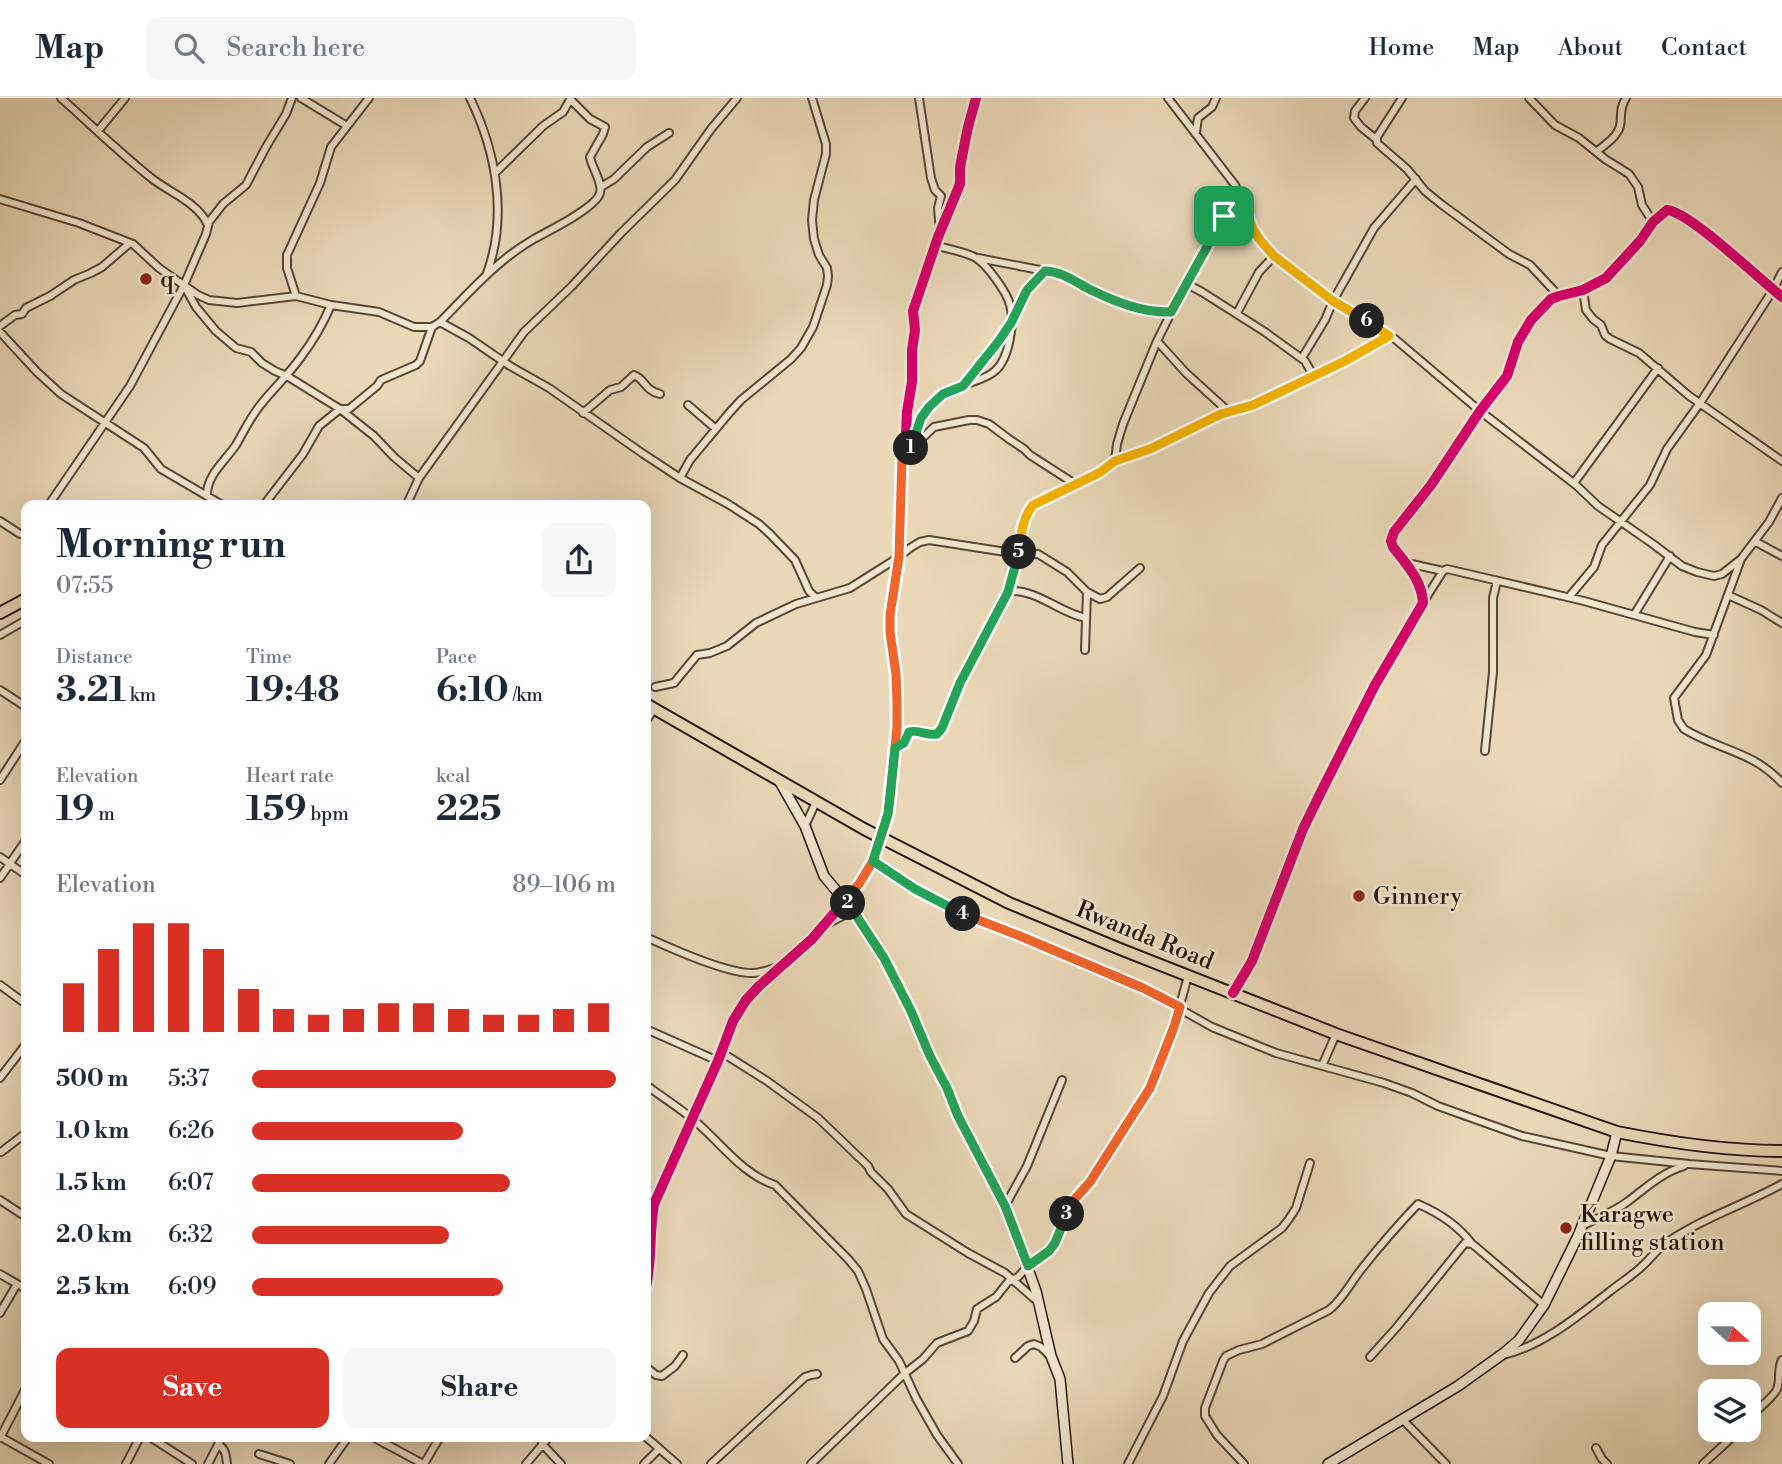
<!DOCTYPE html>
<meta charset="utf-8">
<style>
:root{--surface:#fff;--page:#f6f6f7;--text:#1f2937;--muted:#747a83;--line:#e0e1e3;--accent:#d93025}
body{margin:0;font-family:"Libre Bodoni",serif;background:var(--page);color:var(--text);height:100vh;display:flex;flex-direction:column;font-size:26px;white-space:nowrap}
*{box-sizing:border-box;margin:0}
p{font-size:23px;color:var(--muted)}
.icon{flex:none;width:38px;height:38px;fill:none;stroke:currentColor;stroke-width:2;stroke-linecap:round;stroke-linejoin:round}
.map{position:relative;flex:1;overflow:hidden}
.details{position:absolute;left:21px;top:402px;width:630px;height:942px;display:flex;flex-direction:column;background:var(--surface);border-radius:14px;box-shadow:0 7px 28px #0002}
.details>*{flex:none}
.needle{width:46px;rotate:111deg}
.tools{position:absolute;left:1698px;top:1204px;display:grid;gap:14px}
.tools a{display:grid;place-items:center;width:63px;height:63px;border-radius:14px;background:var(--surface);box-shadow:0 7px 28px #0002;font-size:35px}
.pin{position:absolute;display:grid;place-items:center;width:60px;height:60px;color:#fff;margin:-30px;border-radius:14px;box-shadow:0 4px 10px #0006}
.km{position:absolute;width:35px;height:35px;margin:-18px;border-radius:50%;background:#222;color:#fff;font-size:19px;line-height:35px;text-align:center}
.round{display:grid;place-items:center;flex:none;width:74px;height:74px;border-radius:14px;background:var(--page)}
.overview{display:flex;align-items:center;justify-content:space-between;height:119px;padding:0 35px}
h1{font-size:38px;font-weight:700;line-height:52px}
.stats{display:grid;grid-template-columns:repeat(3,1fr);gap:10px;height:119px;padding:7px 35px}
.stats div{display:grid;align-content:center}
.stats b{font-size:35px;font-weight:700}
.stats small{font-size:19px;font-weight:400}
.stats p{font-size:19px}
.chart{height:196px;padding:14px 35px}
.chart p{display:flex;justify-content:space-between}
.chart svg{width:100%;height:126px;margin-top:7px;stroke:var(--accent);stroke-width:6}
.action{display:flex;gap:14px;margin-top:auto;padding:14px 35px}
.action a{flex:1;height:80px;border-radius:14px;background:var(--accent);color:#fff;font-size:28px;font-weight:700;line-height:80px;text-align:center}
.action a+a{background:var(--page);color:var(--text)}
ul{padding:0 35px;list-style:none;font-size:23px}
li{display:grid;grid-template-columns:112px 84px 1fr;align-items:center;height:52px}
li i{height:18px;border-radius:9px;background:var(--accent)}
header{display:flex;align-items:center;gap:42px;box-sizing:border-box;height:98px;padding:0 35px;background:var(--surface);border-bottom:2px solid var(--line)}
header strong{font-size:33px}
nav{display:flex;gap:38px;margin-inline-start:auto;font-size:24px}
.search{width:490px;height:63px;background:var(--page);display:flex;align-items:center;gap:18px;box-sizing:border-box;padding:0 24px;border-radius:14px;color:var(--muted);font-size:26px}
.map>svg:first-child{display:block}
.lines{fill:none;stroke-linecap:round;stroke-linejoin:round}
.street-casing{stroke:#564734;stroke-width:10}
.secondary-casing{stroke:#241709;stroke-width:12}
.highway-casing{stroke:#241709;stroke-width:14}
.street{stroke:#f1e6d0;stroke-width:6}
.secondary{stroke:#f1e6d0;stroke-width:9}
.highway{stroke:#ead8b7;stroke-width:10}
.cycleway-casing{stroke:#f1e6d0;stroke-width:15}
.cycleway{stroke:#d6006c;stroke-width:10}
.split-1-casing{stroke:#fff;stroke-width:14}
.split-2-casing{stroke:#fff;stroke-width:14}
.split-3-casing{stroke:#fff;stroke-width:14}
.split-4-casing{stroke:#fff;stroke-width:14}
.split-5-casing{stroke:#fff;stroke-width:14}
.split-6-casing{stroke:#fff;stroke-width:14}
.split-7-casing{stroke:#fff;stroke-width:14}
.split-1{stroke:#22a559;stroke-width:9}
.split-2{stroke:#f0652b;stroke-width:9}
.split-3{stroke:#22a559;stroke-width:9}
.split-4{stroke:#f0652b;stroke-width:9}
.split-5{stroke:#22a559;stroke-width:9}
.split-6{stroke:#f5b400;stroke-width:9}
.split-7{stroke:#f5b400;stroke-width:9}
.poi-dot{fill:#8f2418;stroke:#f1e6d0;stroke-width:2.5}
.labels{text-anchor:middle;stroke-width:5;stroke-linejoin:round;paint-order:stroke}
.poi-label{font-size:24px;fill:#241709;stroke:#f1e6d0;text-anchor:start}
.street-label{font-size:24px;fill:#241709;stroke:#f1e6d0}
</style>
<header>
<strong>Map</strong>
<div class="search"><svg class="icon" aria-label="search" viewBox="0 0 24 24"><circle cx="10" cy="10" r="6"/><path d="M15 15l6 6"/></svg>Search here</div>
<nav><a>Home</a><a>Map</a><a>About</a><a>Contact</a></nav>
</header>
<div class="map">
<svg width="1782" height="1366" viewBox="0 0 1782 1366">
<rect width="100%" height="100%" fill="#ead8b7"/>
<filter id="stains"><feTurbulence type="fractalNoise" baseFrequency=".00286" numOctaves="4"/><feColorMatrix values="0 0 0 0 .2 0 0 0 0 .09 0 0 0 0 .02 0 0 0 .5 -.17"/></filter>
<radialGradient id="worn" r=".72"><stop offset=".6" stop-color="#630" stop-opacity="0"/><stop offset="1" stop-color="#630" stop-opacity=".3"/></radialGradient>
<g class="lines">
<defs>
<path id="street" d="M 61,0 C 90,26 119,54 150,79 C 168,94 198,104 208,127
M 301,0 L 347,28
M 470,0 C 496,53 508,118 487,175
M 919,0 L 931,80 L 935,92 L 941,98 L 938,110 L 940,133
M 1168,0 L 1235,87 L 1253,131 L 1260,142 L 1274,158 L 1302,181 L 1333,203 L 1395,241 L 1480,313 L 1576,387 L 1598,408 L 1653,446 L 1682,468 L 1697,474 L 1714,478 L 1722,476 L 1741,461
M 1365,0 L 1355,13 L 1354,20 L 1361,29 L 1376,41
M 1402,0 L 1377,39 L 1377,45 L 1407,71 L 1425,93 L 1441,106 L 1509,156 L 1530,167 L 1559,198
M 1529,0 L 1555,27 L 1579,40 L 1605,61 L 1629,76 L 1638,89 L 1642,107 L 1653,124
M 98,33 L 125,0
M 1196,34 L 1198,20 L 1212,9 L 1216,0
M 1597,53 C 1604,48 1614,41 1618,33 C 1624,23 1617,14 1626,0
M 495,75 L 543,28 L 563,14 L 571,0
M 601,89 L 614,81 L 647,49 L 669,35
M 0,101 L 79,125 L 133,146 L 159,170 L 198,197 L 209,202 L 237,205 L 296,198 L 331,207 L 379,214 L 414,229 L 432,229 L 440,224 C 469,195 497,162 534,141 C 548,133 596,110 600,95 C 603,85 592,70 590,59 L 603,36 L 605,29 L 590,21 L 570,1
M 978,160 L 1045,173
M 1187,186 L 1202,194 L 1265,234 L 1305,263 L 1313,277
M 185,189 L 196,209 L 216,233 L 236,250 L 251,254 L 262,265 L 275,273 L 287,278 L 340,311 L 374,338 L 394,359 L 419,380
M 1583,192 L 1586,212 L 1593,221 L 1601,227 L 1605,237 L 1610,241 L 1639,255 L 1688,297 L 1782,363
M 296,198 L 287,170 L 287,157 L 320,85 L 331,49 L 369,0
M 1237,215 L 1259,174 L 1274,158
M 440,224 L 469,240 L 510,268 L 549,290 L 642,355 L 680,380 L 728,406 L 759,426 L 770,436 L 795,462 L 809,493 L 816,500
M 0,228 L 15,217 L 22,216 L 26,210 L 50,198 L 74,182 L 91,175 L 102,169 L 130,145
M 0,234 L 37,274 L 61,296 L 144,350 L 161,371 L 224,408
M 1157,243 L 1186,275 L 1229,314
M 1302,260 L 1325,222 L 1333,203 L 1374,130 L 1416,81
M 965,286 L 998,244 L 1011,225 L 1027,192 L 1045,173 C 1061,173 1077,185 1091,192 C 1116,204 1143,215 1171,214
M 688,307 L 716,331
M 583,315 L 610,292 L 621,289 L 634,277 C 645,281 644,292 660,296
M 913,349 L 934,329 L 969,322 L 977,322 L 989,326 L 1009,341 L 1024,351 L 1030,357 L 1075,386
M 911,351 C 923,312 928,301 967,286 C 977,282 988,280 996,272 C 1009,260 1015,224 1010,207 C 1007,194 987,167 976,160 C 967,154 946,151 935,147
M 1115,363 L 1117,346 L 1123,326 L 1157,243 L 1179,199 L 1192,179 L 1217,130 L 1224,118 L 1242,104
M 680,380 L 690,362 L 730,314 L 741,302 L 791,261 L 801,250 L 813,229 L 827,187 L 828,178 L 827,170 L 819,157 L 814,141 L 812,122 L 814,102 L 826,56 L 826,46 L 812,0
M 1574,385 L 1658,270
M 207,398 C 206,378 225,363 236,347 C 244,333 251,318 262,305 C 275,289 289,276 301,259 C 313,243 323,226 331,207
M 1782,400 L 1769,424 L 1741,461 L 1706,557 L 1674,600 L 1678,622 L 1684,631 C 1718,652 1753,653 1782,685
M 48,408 L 130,288 L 184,187 L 206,136 L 209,124 L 223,106 L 246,87 L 266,49 L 286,16 L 292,0
M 263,408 L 303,356 L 319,328 L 340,311 L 349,311 L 377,288 L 381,282 L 416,267 L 420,263 L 432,229
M 406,408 L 419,380 L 524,234 L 572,188 L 621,135 L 675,82 L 711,31 L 737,0
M 0,423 L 20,436 L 26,436
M 1756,444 L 1782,458
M 1407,465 L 1443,473
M 1008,493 C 1038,491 1059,515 1086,520
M 1728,497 L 1761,512 L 1782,525
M 1569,499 L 1594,469 L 1602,447 L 1650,387 L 1667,351 L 1700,305 L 1773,192 L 1782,174
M 1424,503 L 1443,473 L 1447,471 L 1584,503 L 1695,534 L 1714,537
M 1634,517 L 1670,458
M 0,537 L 26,522
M 1085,552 L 1087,494
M 655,589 L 674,585 L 697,557 L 710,555 L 727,548 L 756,525 L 796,506 L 850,490 L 899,459 L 910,450 L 920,444 L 929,442 L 1019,456 L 1038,456 L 1067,474 L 1087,494 L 1100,501 L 1107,499 L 1140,470
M 0,592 L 26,609
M 646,623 L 654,611
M 895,650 L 904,645 L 909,634 C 918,631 927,638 937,636 L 942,630 L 960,585 L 1008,493 L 1019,456 L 1021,433 L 1028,415 L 1033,407 L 1099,375 L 1115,363 L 1150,351 L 1221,316 L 1262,302 L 1345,263 L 1389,238
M 1485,653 L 1493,574 L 1493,500 L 1497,483
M 0,682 L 26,642
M 805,728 L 816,704
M 0,759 L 26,777
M 873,763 L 915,791 L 962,816 L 1020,838 L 1143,890 L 1212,929 L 1276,955 L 1384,985 L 1412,995 L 1438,1008 L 1522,1038 L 1611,1058 L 1689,1066 L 1782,1073
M 0,780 L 26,742
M 827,826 L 854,812
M 646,839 C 670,850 728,876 753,875 C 762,875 771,871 780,868
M 0,887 L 26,906
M 1233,895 L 1252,863 L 1303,731 L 1321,694 L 1375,587 L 1423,505 C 1422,482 1406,466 1393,449 L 1391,443 L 1394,434 L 1431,387 L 1480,313 L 1507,278 L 1518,244 L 1531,222 L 1551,201 L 1559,198 L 1583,192 L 1606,180 L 1640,143 L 1653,124 L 1667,112 C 1690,114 1760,182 1782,199
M 646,931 L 718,963
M 721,954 L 767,983 L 818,1020 L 868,1068 L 871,1074 L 888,1091 L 906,1116 L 968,1155 L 1005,1175 L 1038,1204
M 1322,968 L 1336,936
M 0,980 L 26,946
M 646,987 C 662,999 680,1010 695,1023 C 721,1045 742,1076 775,1087 L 848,1161 L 858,1173 L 866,1191 L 883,1241 L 899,1263 L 916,1300 L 937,1337 L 958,1366
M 1,1054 L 26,1035
M 0,1102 L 26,1119
M 1005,1108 L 1027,1068 L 1062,982
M 1582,1128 C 1597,1120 1614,1114 1627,1104 C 1646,1090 1661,1075 1684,1068
M 0,1176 L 26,1191
M 646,1189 C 652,1162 649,1134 654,1106 L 718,963 L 733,923 L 746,902 L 759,888 L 812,841 L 859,786 L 873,763 L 888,716 L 897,629 L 896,576 L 890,534 L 890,517 L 899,459 L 902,360 L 906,336 L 907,314 L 912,284 L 912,252 L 915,232 L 913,213 L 938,139 L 960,86 L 960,69 L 968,29 L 976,0
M 0,1215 L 17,1186
M 1503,1257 C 1542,1248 1577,1219 1609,1194 C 1619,1186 1630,1179 1639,1171 C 1649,1163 1656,1152 1666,1145 C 1702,1120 1744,1107 1782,1086
M 1370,1259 L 1397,1229 L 1465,1145 L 1472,1146 L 1476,1149 L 1544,1207
M 1015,1260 L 1028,1248 L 1034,1246 L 1041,1249 L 1049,1257
M 646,1269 L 656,1277 L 662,1278 L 675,1268 L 683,1257
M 1402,1321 L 1446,1366
M 1748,1321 C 1755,1313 1775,1298 1777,1291 C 1781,1281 1777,1271 1782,1262
M 1,1339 L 49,1366
M 150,1339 L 192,1366
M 373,1339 L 423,1366
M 646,1339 L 677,1366
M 0,1340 L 26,1290
M 542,1346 L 561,1366
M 218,1347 C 226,1350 226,1359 227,1366
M 1596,1350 L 1602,1361 L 1607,1366
M 259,1356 L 290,1366
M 126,1366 L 140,1339
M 208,1366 L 222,1339
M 329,1366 L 348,1339
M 424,1366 L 440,1339
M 526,1366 L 549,1339
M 644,1366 L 659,1351
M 711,1366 L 805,1279 L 811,1277 L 817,1276
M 811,1366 L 904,1276 L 923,1261 L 937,1245 L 968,1233 L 974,1223 L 977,1211 L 996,1199 L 1008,1184 L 1018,1179 L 1028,1168 L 1045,1157 L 1052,1150 L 1074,1103 L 1090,1084 L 1150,990 L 1174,929 L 1188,878
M 1128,1366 L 1163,1298 L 1183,1243 L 1209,1195 L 1230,1168 L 1282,1130 L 1289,1121 L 1296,1110 L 1310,1065
M 1244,1366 L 1217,1337 L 1205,1318 L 1205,1310 L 1223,1263 L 1226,1258 L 1239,1252 L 1262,1246 L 1329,1212 C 1342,1202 1350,1186 1360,1173 C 1378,1150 1398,1127 1418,1106 C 1439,1115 1458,1127 1472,1146
M 1703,1366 L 1740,1332"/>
<path id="secondary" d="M 780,684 L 805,728 L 824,778 L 856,816 L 884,861 L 911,913 L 930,958 L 947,991 L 958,1019 L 1005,1108 L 1036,1193 L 1051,1258 L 1060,1281 L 1068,1366
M 1328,1366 L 1458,1288 L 1504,1255 L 1519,1242 L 1544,1207 L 1577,1140 L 1611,1058 L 1617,1034"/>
<path id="highway" d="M 0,515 L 26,501
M 646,606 L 864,731 L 1009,805 L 1120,851 L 1336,936 L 1617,1034 C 1672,1045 1726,1053 1782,1053"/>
</defs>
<use href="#street" class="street-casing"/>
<use href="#secondary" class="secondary-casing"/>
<use href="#highway" class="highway-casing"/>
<use href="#street" class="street"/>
<use href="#secondary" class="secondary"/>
<use href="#highway" class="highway"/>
<defs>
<path id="cycleway" d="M 1233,895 L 1252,863 L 1303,731 L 1321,694 L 1375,587 L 1423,505 C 1422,482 1406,466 1393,449 L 1391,443 L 1394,434 L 1431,387 L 1480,313 L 1507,278 L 1518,244 L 1531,222 L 1551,201 L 1559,198 L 1583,192 L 1606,180 L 1640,143 L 1653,124 L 1667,112 C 1690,114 1760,182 1782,199
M 646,1189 C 652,1162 649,1134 654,1106 L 718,963 L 733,923 L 746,902 L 759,888 L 812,841 L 859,786 L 873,763 L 888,716 L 897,629 L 896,576 L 890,534 L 890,517 L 899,459 L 902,360 L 906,336 L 907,314 L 912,284 L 912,252 L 915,232 L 913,213 L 938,139 L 960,86 L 960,69 L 968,29 L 976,0"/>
</defs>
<use href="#cycleway" class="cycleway-casing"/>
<use href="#cycleway" class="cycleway"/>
</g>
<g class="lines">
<defs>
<path id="split-1" d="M 911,350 L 921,320 L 929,309 L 943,296 L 963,288 L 998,244 L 1011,225 L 1027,192 L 1045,173 C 1061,173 1077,185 1091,192 C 1116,204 1143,215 1171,214 L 1224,118"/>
<path id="split-2" d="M 848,805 L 845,801 L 859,786 L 873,763 L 888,716 L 890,701 L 897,629 L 897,604 L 896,576 L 890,534 L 890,517 L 899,459 L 902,360 L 911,350"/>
<path id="split-3" d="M 848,805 L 884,860 L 911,913 L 930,958 L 947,990 L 958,1018 L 1005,1108 L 1028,1168 L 1049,1153 L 1055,1145 L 1067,1116"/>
<path id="split-4" d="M 963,816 L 1020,838 L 1143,890 L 1180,909 L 1174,929 L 1150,990 L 1090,1084 L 1074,1102 L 1067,1116"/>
<path id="split-5" d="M 963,816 L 915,791 L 873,763 L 888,716 L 895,650 L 904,645 L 909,634 C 918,631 927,638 937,636 L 942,630 L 960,585 L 1008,494 L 1019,454"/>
<path id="split-6" d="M 1019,454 C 1021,437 1022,421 1033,407 L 1099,375 L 1115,363 L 1150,351 L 1221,316 L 1253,307 L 1345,263 L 1389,238 L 1367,223"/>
<path id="split-7" d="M 1224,118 L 1242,104 L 1253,131 L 1260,142 L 1274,158 L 1333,203 L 1367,223"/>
</defs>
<use href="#split-1" class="split-1-casing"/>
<use href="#split-2" class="split-2-casing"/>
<use href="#split-3" class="split-3-casing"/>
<use href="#split-4" class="split-4-casing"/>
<use href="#split-5" class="split-5-casing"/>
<use href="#split-6" class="split-6-casing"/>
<use href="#split-7" class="split-7-casing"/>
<use href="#split-1" class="split-1"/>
<use href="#split-2" class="split-2"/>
<use href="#split-3" class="split-3"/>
<use href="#split-4" class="split-4"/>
<use href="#split-5" class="split-5"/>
<use href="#split-6" class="split-6"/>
<use href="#split-7" class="split-7"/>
</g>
<g class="poi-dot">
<circle cx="146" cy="181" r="7"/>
<circle cx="1359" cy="798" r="7"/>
<circle cx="1566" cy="1130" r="7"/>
</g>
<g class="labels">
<g class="poi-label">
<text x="160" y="189">q</text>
<text x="1373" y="806">Ginnery</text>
<text x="1580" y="1124">Karagwe<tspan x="1580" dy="28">filling station</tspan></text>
</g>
<g class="street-label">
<text transform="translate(1145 837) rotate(22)" y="8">Rwanda Road</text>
</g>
</g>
<rect width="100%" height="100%" filter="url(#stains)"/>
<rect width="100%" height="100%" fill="url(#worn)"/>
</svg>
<div class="tools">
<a><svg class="needle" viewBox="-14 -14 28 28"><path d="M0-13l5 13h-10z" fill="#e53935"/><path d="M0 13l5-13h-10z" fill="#747a83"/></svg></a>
<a><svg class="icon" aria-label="layers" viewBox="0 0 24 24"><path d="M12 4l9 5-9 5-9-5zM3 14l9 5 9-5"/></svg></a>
</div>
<div class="pin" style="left:1224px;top:118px;background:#1e9e55"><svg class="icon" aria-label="arrive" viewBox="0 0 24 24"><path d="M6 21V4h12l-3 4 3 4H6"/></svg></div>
<b class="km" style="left:911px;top:350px">1</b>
<b class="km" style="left:848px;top:805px">2</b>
<b class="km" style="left:1067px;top:1116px">3</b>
<b class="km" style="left:963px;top:816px">4</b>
<b class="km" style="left:1019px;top:454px">5</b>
<b class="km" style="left:1367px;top:223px">6</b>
<section class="details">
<div class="overview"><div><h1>Morning run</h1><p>07:55</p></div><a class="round"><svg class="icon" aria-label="share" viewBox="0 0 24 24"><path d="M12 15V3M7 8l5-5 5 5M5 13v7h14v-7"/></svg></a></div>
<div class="stats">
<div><p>Distance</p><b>3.21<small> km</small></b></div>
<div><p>Time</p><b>19:48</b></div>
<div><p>Pace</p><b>6:10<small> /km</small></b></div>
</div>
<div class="stats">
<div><p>Elevation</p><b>19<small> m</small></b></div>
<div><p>Heart rate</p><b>159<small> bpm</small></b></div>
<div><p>kcal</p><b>225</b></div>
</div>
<div class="chart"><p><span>Elevation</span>89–106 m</p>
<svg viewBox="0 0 160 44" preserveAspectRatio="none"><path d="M5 44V27M15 44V15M25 44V6M35 44V6M45 44V15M55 44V29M65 44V36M75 44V38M85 44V36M95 44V34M105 44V34M115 44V36M125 44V38M135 44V38M145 44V36M155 44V34"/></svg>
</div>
<ul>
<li><b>500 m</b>5:37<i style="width:100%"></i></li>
<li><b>1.0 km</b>6:26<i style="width:58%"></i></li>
<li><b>1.5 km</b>6:07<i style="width:71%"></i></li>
<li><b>2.0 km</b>6:32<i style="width:54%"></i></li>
<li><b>2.5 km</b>6:09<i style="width:69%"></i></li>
</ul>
<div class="action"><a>Save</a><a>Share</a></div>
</section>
</div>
